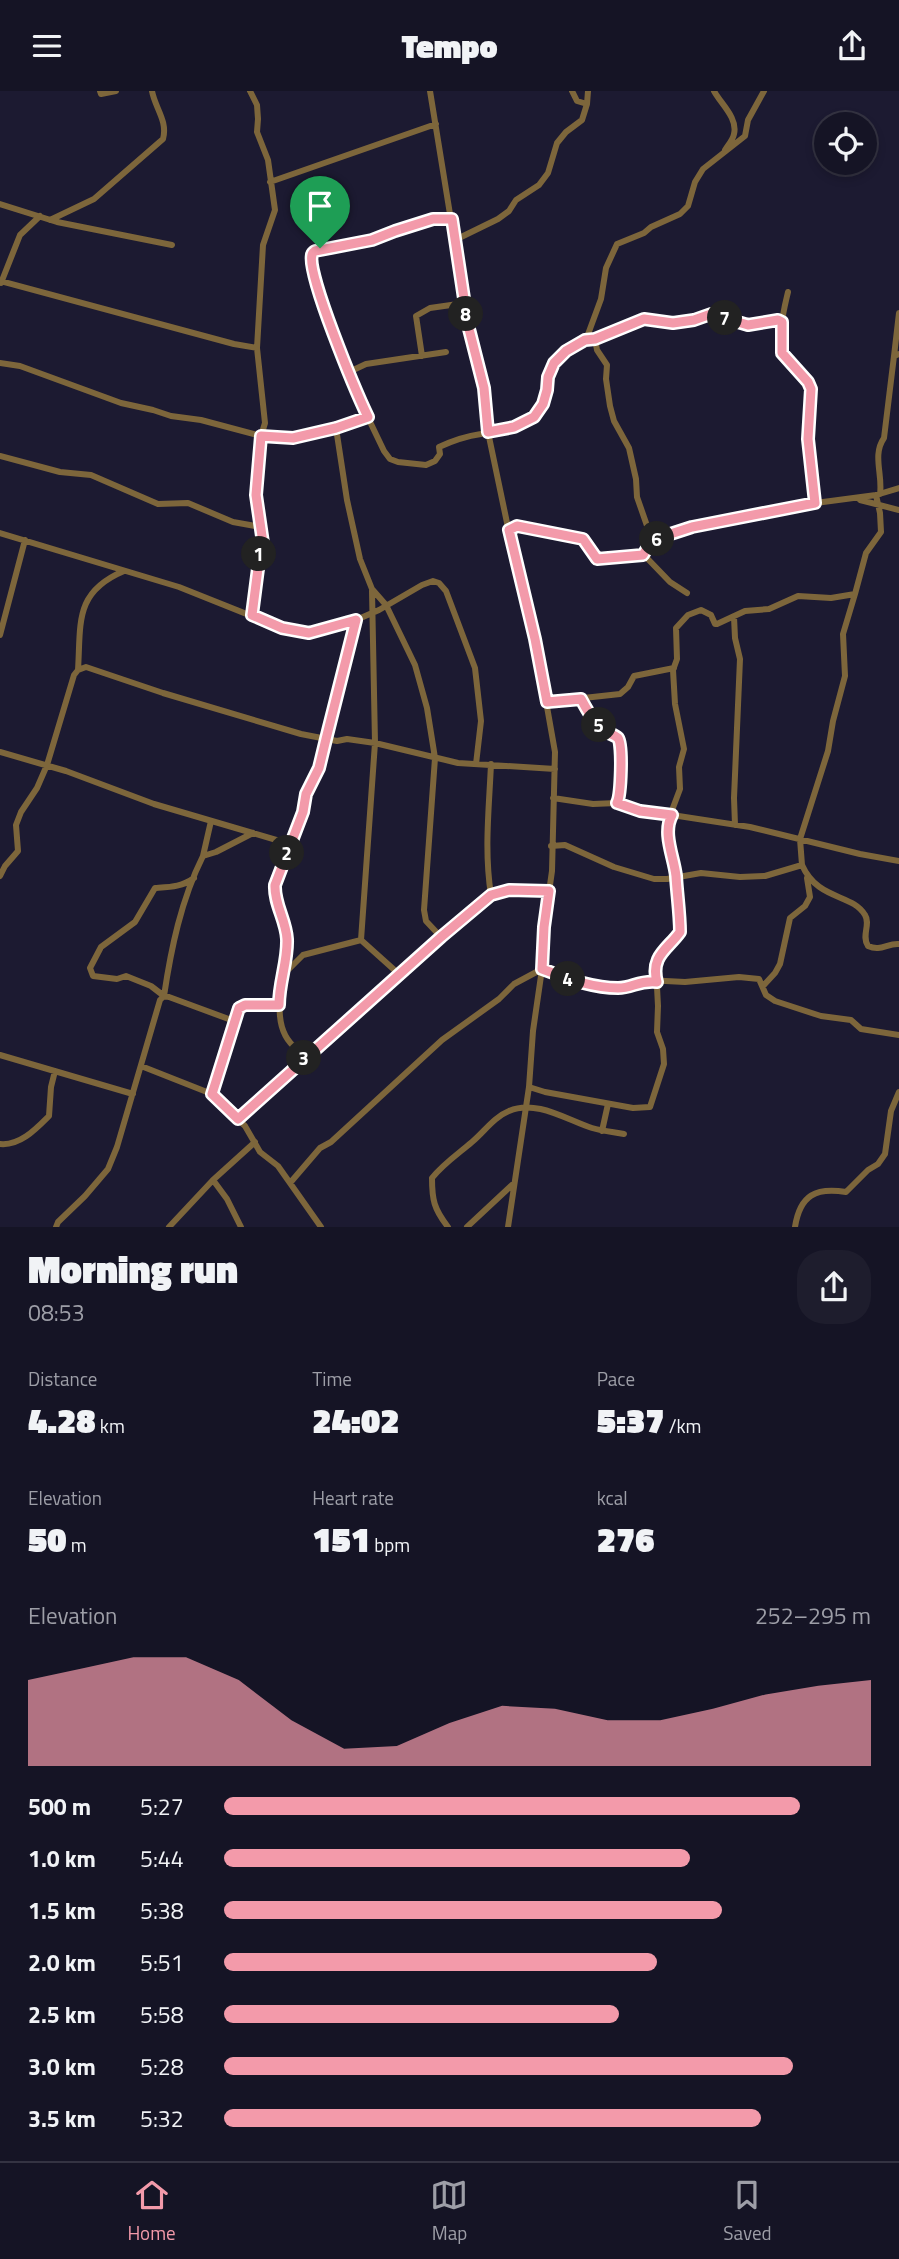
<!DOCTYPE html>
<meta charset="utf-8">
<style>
:root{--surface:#151425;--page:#1e1d2d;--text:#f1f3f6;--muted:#9d9ea7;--line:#343342;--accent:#f39aaa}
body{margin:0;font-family:"Titillium Web",sans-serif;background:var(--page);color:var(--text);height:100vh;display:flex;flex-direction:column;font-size:26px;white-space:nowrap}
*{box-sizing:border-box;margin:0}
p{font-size:23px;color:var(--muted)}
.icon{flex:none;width:38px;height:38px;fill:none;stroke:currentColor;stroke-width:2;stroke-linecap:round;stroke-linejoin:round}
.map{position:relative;height:1136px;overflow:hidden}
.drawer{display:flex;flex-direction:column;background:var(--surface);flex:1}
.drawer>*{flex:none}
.buttons{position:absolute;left:814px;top:21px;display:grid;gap:14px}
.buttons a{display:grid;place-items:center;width:63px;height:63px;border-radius:50%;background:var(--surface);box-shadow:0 4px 10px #0003,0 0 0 2px var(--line);font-size:35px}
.pin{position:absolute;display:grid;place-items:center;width:60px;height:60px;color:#fff;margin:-72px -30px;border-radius:50% 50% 50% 0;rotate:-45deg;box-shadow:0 0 7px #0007}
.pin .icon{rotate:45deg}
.km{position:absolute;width:35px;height:35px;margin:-18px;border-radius:50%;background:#222;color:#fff;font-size:19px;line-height:35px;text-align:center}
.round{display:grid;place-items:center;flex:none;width:74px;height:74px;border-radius:28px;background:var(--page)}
.summary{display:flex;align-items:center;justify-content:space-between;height:119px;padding:0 28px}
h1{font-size:38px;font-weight:800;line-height:52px}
.stats{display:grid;grid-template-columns:repeat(3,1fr);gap:10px;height:119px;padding:7px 28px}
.stats div{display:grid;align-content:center}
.stats b{font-size:35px;font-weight:800}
.stats small{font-size:19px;font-weight:400}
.stats p{font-size:19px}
.chart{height:196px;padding:14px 28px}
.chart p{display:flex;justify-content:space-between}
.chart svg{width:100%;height:126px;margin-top:7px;fill:var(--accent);opacity:.7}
ul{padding:0 28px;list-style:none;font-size:23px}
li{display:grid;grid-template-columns:112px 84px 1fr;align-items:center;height:52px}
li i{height:18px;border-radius:9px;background:var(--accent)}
header{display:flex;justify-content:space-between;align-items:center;height:91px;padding:0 28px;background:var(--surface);font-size:32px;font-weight:800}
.dock{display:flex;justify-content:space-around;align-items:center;height:98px;border-top:2px solid var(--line);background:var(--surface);font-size:19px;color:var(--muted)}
.dock a{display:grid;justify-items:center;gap:4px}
.dock .selected{color:var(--accent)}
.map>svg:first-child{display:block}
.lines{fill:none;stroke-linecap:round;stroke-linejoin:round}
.minor{stroke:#7d663b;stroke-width:6}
.route-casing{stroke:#fff;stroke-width:14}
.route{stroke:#f39aaa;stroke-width:9}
</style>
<header><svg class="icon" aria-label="menu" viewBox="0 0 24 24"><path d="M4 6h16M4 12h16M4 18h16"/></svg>Tempo<svg class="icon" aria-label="share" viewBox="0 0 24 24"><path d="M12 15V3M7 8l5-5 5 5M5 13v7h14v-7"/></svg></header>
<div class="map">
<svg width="899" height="1136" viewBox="0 0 899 1136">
<rect width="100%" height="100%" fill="#1c1a31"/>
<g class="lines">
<path class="minor" d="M 100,0 L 101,3 L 116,0
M 250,0 L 257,14 L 258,28 L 257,41 L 268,69 L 275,119 L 263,154 L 257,257
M 430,0 L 468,234 L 484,297 L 488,341 L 515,470 L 535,548 L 555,661 L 552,780 L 544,836 L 542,878 L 533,940 L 529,996 L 508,1136
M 572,0 L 577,10 L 587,13
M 714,0 C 721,13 738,27 734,43 C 733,49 728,54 725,59
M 270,91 L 436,33
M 0,113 L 57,131 L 172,154
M 451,128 C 406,129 366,158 320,157 L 312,164 L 319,201 L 326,221 L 361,312 L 384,360 L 390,368 L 398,371 L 426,374 L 435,370 L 440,363 L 439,356 C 452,350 467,345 481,343 C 499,339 517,338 532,327 C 550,313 543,290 554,273 C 562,259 578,257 587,246 L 601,208 L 606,177 L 617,153 L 644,142 L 651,136 L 680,123 L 688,115 L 695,91 L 703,78 L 745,45 L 748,29 L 764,0
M 50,129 L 94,108 L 163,48 C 168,30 155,17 152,0
M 455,149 L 498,128 L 509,120 L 516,109 L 539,94 L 548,82 L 557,52 L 566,41 L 582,29 L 587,13 L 588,0
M 0,190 L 234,253 L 257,257 L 265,332 L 261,345 L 256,404 L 263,452 L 260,462 L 252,524
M 1,192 L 20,144 L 40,125
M 788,201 C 784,217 775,254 785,268 C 794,279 805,284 811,298 L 808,348 L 815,412
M 595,248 L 597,259 L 607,274 L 606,288 L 610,315 L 614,330 L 629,357 L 636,388 L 637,406 L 652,449
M 593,249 L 644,228 L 673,232 L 694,229 L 711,223 L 748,234 L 773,229 L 782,231
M 422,265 L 416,225 L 430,217 L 465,212
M 894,265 L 899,222
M 0,272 L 20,275 L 121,312 L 153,319 L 171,325 L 201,329 L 261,345 L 293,347 L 336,337 L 368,326
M 349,281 L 366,273 L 446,261
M 336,337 L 347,409 L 360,468 L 372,498 L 386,514 L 415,574 L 427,617 L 435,667 L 424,819 L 426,830 L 441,846
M 0,365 L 60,381 L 91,384 L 158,413 L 188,412 L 233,431 L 261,436
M 880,403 C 883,384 872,364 884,347 L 894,265 L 899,263
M 860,409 L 899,419
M 509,439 L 517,435 L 583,448 L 597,468 L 644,464 L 652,449 L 692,436 L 743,428 L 808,413 L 876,404 L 899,397
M 0,442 L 179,496 L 282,537 L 309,542 L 356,529 L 379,519 L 422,494 L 433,490 L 439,492 L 446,500 L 475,577 L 481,630 L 476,673
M 644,464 L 670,491 L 687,502
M 372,500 L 375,652 L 361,849 L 400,884
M 734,526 L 735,547 L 740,568 L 734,707 L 735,734
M 0,544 L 25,449
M 78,579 C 81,532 74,501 124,480
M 581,608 C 587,619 593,630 604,639 C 608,643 614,643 618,647 C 623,654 621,704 617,712
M 547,611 L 620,603 L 628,596 L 634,585 L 674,577
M 0,661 L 66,680 L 154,713 L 290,753
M 553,707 L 593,713 L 617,712 L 660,724 L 672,724 L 750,736 L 860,763 L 899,770
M 551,755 L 565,754 L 614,776 L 654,788 L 667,788 L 701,782 L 740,786 L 765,785 L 802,774 L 800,748 L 828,660 L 833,630 L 845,585 L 843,543 L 855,503
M 203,765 L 211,730
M 802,774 C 818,810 852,802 865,824 C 871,833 861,845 868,855 C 881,861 887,852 899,853
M 0,785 L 5,775 L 18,760 L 16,734 L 21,721 L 37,697 L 47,674 L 74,584 L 78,579 L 86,576 L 163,602 L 301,643 L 337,650 L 347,648 L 375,652 L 458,672 L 555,678
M 194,787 C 182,796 170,796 155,797 L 135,831 L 101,856 L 90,877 L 93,885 L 117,888 L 126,885 L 151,895 L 164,905 C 171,858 181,809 203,765 L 216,761 L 253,742
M 491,804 C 484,760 489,718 491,673
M 283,884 L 303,864 L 361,849
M 763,895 L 775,882 L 780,873 L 790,827 L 805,815 L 810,806 L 807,787
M 316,957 L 297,958 C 263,933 290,878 287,846 C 285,830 272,809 275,794 C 280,770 293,746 302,724 C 304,717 304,710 306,703 C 314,681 323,673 326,648 L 356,529
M 0,964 L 133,1003
M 141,975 L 212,1003 L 245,1035 L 260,1061 L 278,1075 L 321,1136
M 529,996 L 545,1001 L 633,1017 L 650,1016 L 664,973 L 663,958 L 657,941 L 658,915 L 656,877 L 664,857 L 680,841 L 676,787 L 668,740 L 668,730 L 680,698 L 679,676 L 684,658 L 675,613 L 673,579 L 677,568 L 676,537 L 688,524 L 701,519 L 711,524 L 715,533 L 717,533 L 745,520 L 769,518 L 798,505 L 831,507 L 855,503 L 866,462 L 881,441 L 880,422 L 876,404
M 212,1003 L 239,917 L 245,913 L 279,913
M 238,1028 L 316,957 L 379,904 L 441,846 L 491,804 L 509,799 L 549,800
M 602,1040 L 608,1013
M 0,1053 C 20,1055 36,1038 49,1025 L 51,996 L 55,980
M 213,1089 L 227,1108 L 241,1136
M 290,1092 L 320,1057 L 331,1051 L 442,949 L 499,908 L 514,893 L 542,878 L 574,890 L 620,897 L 646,889 L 685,891 L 739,886 L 759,888 L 766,904 L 775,910 L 821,925 L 851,929 L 861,938 L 899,944
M 56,1136 L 58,1131 L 85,1105 L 108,1078 L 117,1056 L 160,909 L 164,905 L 169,906 L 234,930
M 169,1136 L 213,1089 L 255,1051
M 448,1136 C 434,1118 432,1109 432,1087 C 443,1073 458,1063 472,1051 C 484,1041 494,1026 509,1020 C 536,1008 567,1029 592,1037 C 602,1040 613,1041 624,1043
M 467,1136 L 512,1094
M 795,1136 C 800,1104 816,1096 846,1101 L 868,1079 L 878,1073 L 885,1063 L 891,1020 L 899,1001"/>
</g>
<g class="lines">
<defs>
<path id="route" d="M 433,128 L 452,128 L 468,234 L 484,297 L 488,341 L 514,336 L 534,326 L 543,313 L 547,299 L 548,286 L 554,272 L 566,260 L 585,249 L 595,248 L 644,228 L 673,232 L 694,229 L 711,223 L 748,234 L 778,229 L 782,231 L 782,262 L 808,291 L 811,298 L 808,348 L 815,412 L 692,436 L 652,449 L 643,464 L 597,468 L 583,448 L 517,435 L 509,439 L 535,548 L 547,611 L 581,608 C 587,619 593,630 603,639 C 608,643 614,643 618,647 C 623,654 621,704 617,712 L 640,720 L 672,724 C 662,742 674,766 676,785 C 677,803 680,823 680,841 C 668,858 650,865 657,891 C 638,889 633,897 618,897 C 591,897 567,887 542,878 L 544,836 L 549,800 L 509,799 L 491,804 L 441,846 L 238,1028 L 212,1003 L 239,917 L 245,914 L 279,914 C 279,891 288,870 287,848 C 286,829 274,813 275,794 L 303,721 L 306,703 L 319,677 L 326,648 L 356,529 L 309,542 L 282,537 L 252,524 L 260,462 L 263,452 L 256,404 L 261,345 L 293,347 L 336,337 L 368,326 C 357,303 306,182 312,164 C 312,162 314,161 315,160 L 372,149 L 395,140 Z"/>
</defs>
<use href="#route" class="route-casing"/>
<use href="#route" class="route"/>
</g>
</svg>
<div class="buttons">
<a><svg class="icon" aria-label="locate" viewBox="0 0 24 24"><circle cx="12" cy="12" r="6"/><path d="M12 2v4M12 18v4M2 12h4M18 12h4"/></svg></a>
</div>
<div class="pin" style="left:320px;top:157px;background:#1e9e55"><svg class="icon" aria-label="arrive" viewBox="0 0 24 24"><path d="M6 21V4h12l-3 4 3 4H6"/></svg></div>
<b class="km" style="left:259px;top:463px">1</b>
<b class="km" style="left:287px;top:762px">2</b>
<b class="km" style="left:304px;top:967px">3</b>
<b class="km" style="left:568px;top:888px">4</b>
<b class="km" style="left:599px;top:634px">5</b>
<b class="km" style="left:657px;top:448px">6</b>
<b class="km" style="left:725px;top:227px">7</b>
<b class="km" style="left:466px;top:223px">8</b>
</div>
<section class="drawer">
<div class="summary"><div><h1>Morning run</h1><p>08:53</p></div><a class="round"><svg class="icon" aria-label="share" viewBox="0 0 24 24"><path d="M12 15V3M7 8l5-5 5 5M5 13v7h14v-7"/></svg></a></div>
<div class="stats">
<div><p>Distance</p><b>4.28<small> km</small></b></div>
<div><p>Time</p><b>24:02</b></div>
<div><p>Pace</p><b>5:37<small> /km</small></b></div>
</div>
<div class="stats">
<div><p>Elevation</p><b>50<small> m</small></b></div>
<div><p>Heart rate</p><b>151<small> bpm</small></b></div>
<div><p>kcal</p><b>276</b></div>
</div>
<div class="chart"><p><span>Elevation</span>252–295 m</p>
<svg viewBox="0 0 160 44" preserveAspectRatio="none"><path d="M0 44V14L10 10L20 6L30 6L40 14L50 28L60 38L70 37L80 29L90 23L100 24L110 28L120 28L130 24L140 19L150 16L160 14V44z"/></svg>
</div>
<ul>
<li><b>500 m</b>5:27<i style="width:89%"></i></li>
<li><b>1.0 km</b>5:44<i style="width:72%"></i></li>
<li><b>1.5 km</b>5:38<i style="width:77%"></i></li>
<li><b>2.0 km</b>5:51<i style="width:67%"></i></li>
<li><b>2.5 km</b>5:58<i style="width:61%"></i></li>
<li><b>3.0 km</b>5:28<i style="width:88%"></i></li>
<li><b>3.5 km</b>5:32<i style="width:83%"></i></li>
</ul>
</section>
<nav class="dock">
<a class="selected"><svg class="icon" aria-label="home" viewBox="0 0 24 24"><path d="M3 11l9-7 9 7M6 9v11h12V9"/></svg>Home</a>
<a><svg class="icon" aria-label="map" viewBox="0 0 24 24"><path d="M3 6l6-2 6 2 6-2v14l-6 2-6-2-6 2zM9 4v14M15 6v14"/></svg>Map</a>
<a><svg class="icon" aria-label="saved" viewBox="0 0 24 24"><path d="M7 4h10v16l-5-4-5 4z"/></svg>Saved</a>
</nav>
